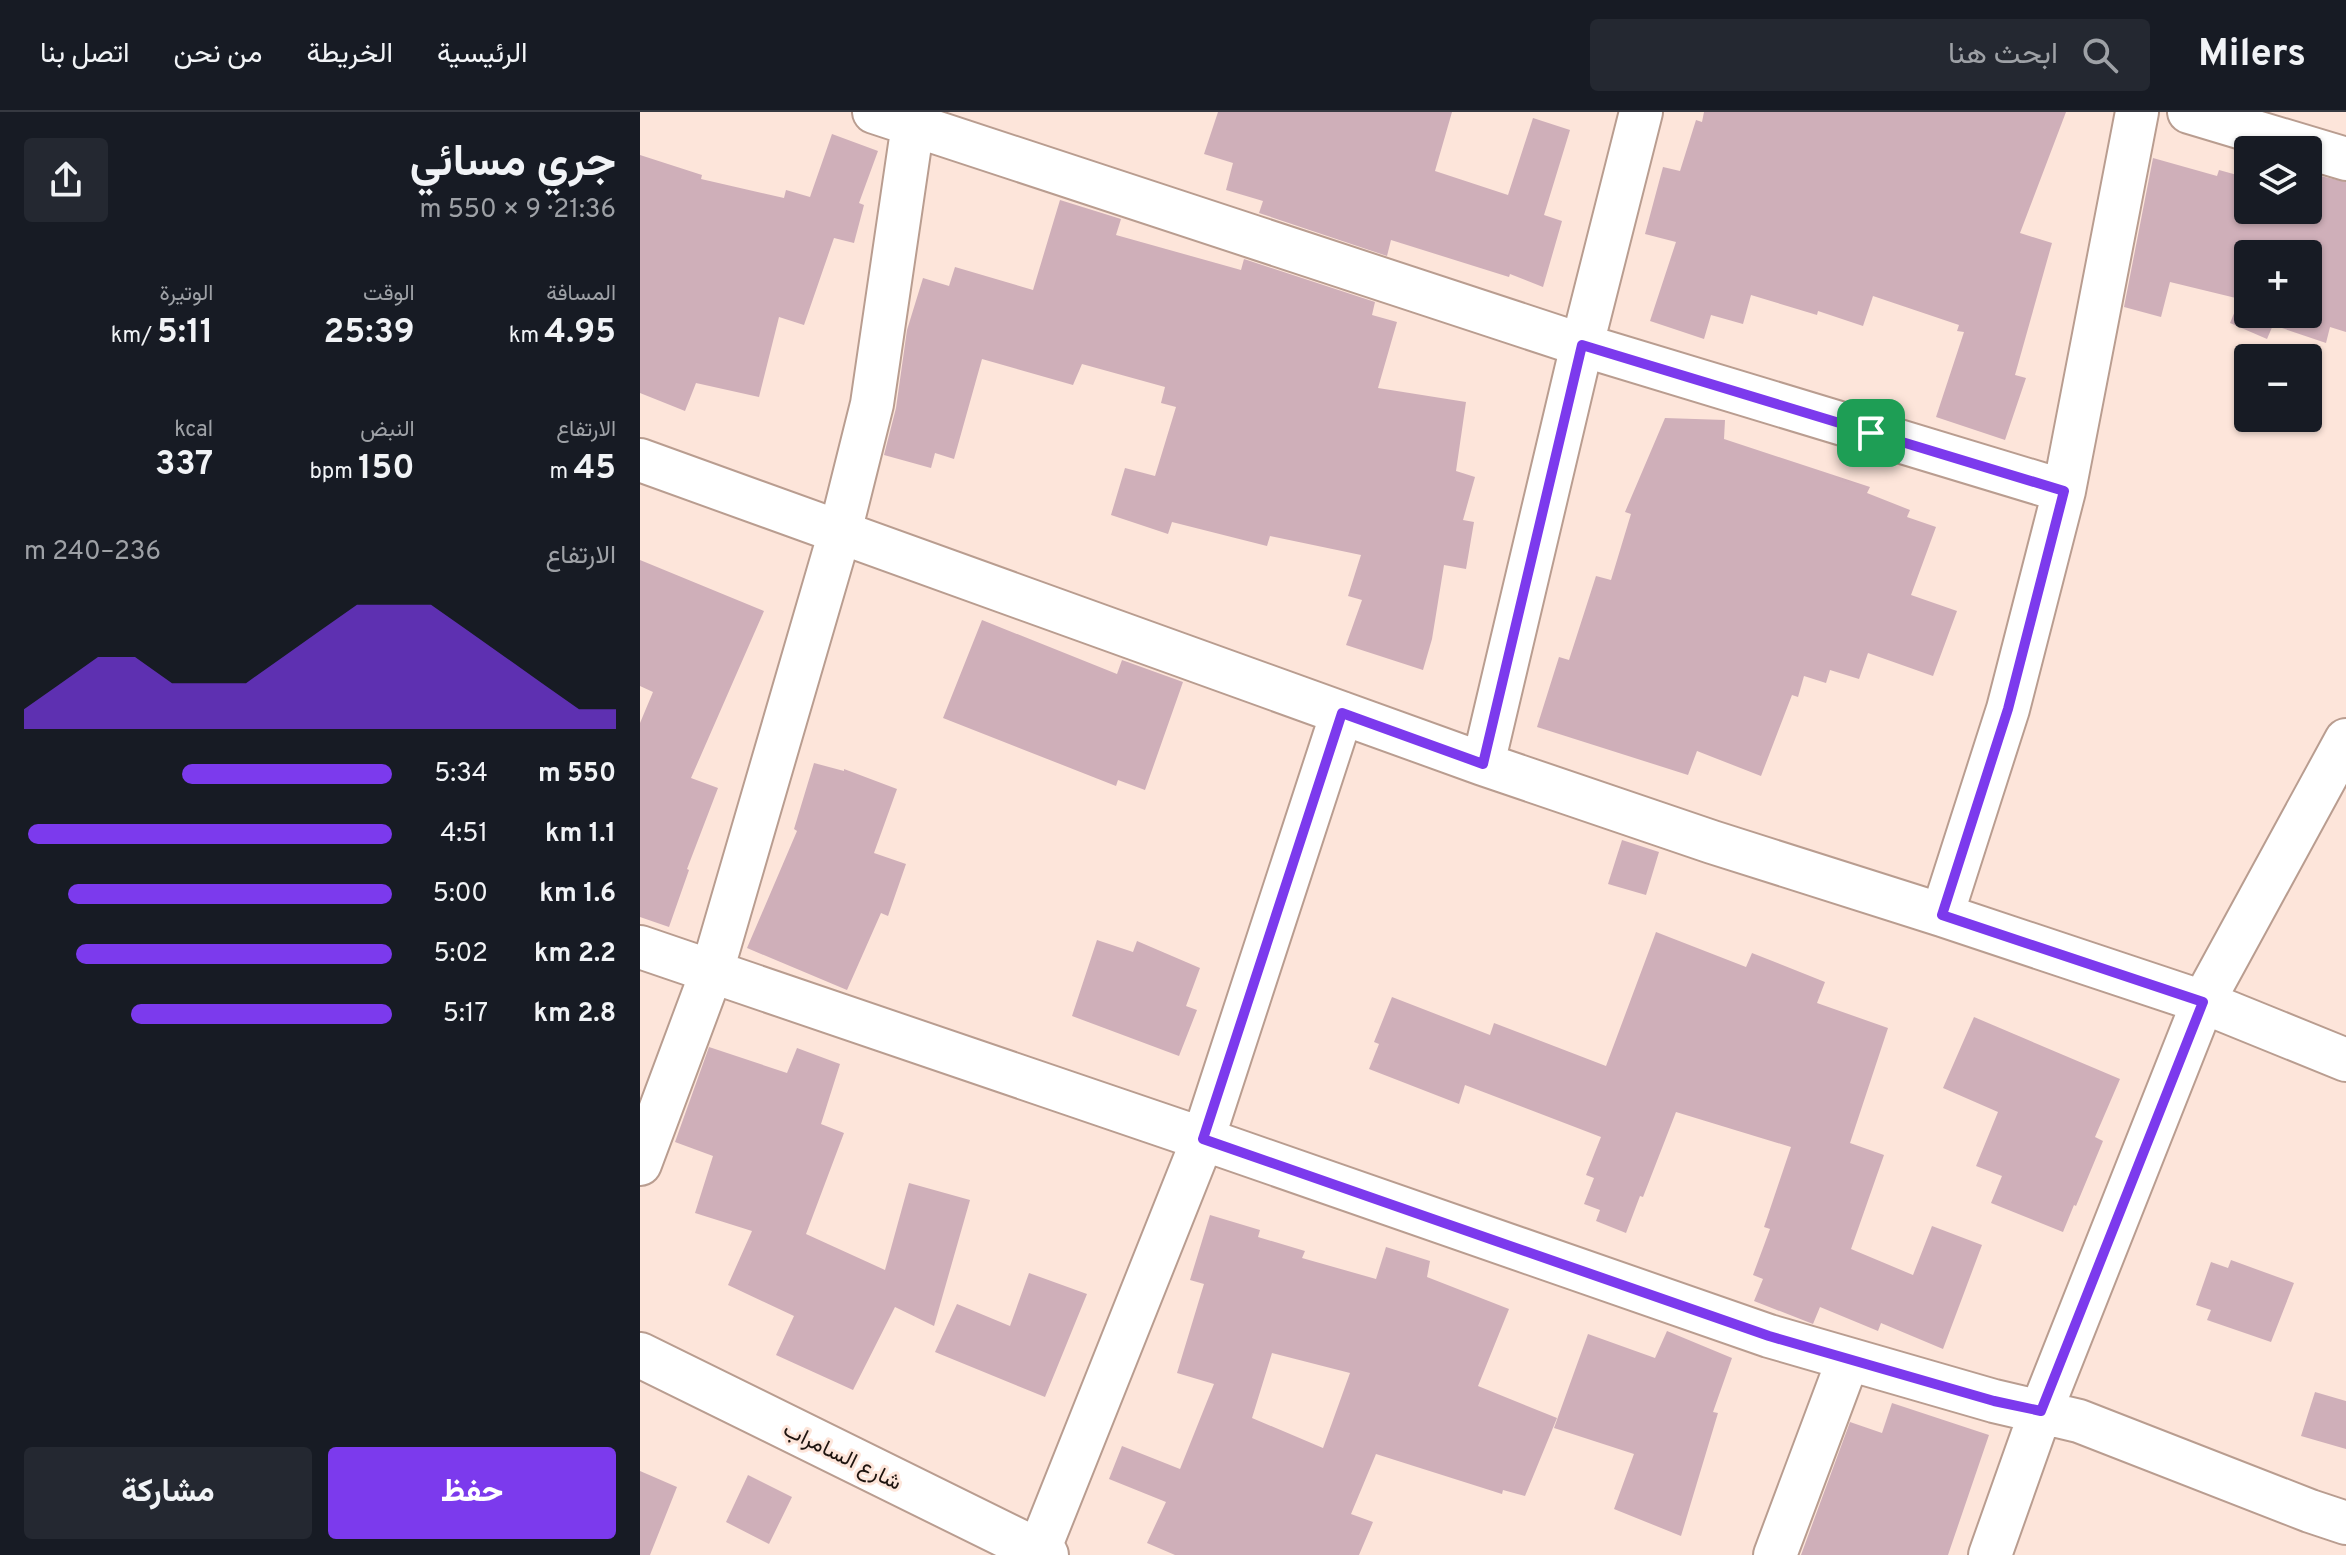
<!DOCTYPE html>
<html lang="ar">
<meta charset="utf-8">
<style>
:root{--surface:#171b24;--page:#242831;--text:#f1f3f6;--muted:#9ea1a6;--line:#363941;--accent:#7c3aed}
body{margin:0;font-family:Overpass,Vazirmatn,sans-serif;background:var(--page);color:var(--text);direction:rtl;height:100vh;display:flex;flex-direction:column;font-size:30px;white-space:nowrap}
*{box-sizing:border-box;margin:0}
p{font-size:26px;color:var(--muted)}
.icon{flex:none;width:44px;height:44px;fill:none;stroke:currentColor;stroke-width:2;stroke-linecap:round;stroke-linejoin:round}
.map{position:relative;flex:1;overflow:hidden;direction:ltr}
.side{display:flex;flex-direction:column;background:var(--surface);width:640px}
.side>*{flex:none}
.fabs{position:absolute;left:1594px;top:24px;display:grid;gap:16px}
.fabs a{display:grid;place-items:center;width:88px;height:88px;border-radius:8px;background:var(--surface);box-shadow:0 2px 6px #0004;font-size:40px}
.pin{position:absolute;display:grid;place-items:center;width:68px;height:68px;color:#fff;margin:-34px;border-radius:16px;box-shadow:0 4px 12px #0006}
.round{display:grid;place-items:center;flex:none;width:84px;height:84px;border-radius:8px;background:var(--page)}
.headline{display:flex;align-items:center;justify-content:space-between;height:136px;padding:0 24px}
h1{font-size:44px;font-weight:700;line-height:60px}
.stats{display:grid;grid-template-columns:repeat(3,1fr);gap:12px;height:136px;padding:8px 24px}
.stats div{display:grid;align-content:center}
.stats b{font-size:34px;font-weight:700}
.stats small{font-size:22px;font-weight:400}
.stats p{font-size:22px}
.chart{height:224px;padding:16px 24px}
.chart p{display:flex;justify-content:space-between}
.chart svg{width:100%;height:144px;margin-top:8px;fill:var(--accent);opacity:.7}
.action{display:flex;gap:16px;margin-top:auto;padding:16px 24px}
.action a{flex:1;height:92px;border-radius:8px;background:var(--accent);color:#fff;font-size:32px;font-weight:700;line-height:92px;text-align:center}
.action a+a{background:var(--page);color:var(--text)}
ul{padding:0 24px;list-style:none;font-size:26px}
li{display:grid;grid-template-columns:128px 96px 1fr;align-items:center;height:60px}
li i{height:20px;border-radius:10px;background:var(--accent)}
header{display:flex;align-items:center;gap:48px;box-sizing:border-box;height:112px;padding:0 40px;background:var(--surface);border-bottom:2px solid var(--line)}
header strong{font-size:38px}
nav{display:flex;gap:44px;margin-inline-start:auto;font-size:28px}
.search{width:560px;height:72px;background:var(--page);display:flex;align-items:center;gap:20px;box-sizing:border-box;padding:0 28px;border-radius:8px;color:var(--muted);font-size:30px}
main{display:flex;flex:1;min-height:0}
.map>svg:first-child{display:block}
.building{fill:#cfafb9;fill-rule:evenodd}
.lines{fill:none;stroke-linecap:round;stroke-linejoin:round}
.street-casing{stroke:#b99d90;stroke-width:46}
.secondary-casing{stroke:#b99d90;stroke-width:48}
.street{stroke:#fff;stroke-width:42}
.secondary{stroke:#fff;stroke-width:44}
.route-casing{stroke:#fff;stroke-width:16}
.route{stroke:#7c3aed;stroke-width:10}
.labels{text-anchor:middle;stroke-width:6;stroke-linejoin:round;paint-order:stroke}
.street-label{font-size:22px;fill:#1e140f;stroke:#fde5da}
</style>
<header>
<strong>Milers</strong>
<div class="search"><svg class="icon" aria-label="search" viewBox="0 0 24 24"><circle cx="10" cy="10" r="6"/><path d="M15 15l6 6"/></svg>ابحث هنا</div>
<nav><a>الرئيسية</a><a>الخريطة</a><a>من نحن</a><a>اتصل بنا</a></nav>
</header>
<main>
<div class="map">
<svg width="1706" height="1443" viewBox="0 0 1706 1443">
<rect width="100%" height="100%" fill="#fde5da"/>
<path class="building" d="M 578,0 L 812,0 L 795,59 L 868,83 L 893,6 L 930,18 L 904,103 L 922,109 L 903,175 L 870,162 L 869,165 L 751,128 L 747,144 L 619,101 L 623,89 L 586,78 L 593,51 L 564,42 Z
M 1064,0 L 1426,0 L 1380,121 L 1412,131 L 1375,263 L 1386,266 L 1365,328 L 1296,305 L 1324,220 L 1317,219 L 1319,213 L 1233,184 L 1223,214 L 1178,199 L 1177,203 L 1111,183 L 1103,212 L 1071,203 L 1064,227 L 1010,209 L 1036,130 L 1005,122 L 1023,55 L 1040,59 L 1056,8 L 1062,10 Z
M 192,22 L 238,39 L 219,91 L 224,93 L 214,131 L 194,126 L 164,213 L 139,205 L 119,285 L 56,271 L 45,299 L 0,281 L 0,43 L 62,63 L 61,67 L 144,86 L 146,78 L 170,85 Z
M 1513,46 L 1577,64 L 1579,58 L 1608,66 L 1608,98 L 1668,98 L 1668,61 L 1706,70 L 1706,220 L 1690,215 L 1686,231 L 1633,213 L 1627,227 L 1590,211 L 1600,187 L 1530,170 L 1521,205 L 1484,195 ZM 1608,142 L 1668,142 L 1668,202 L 1608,202 Z
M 420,88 L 481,107 L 476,123 L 601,158 L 604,147 L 735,190 L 732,203 L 757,210 L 738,276 L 826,290 L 816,359 L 835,365 L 823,408 L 834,410 L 826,457 L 804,453 L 792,527 L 783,558 L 706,533 L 722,488 L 708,484 L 721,443 L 630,424 L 627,434 L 532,410 L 528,422 L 471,403 L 485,356 L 515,364 L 536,295 L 521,291 L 525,275 L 442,252 L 433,273 L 342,247 L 314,347 L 295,341 L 291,356 L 244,343 L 256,296 L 267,218 L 283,166 L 309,174 L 315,155 L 393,178 Z
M 1025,306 L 1085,308 L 1084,327 L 1230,375 L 1227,381 L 1270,398 L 1267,405 L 1296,415 L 1271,483 L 1317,499 L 1293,564 L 1228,541 L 1219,567 L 1190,558 L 1186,571 L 1164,564 L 1158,585 L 1152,583 L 1121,664 L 1057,639 L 1048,663 L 897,615 L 919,545 L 929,548 L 956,464 L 971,468 L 991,402 L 985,400 Z
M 0,448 L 124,499 L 51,666 L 78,676 L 47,757 L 49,758 L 29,815 L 0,805 L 0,611 L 13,580 L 0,574 Z
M 342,508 L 477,562 L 482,548 L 543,570 L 505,678 L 478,668 L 476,674 L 303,606 Z
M 174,651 L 204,659 L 204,657 L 257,677 L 234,741 L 266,752 L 248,804 L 241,801 L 207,878 L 107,836 L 157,719 L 154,717 Z
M 982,728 L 1019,740 L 1006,783 L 968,772 Z
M 1016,820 L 1106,855 L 1112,841 L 1185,870 L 1177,891 L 1248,916 L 1210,1031 L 1244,1043 L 1211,1137 L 1273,1163 L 1292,1114 L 1342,1133 L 1303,1237 L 1241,1211 L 1238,1219 L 1180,1195 L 1173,1212 L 1114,1189 L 1123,1167 L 1113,1163 L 1130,1117 L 1124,1115 L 1151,1035 L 1036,1000 L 1003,1085 L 1000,1084 L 986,1121 L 956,1109 L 960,1098 L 944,1092 L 954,1066 L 946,1063 L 961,1025 L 825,973 L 819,992 L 729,957 L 739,932 L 734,930 L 752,885 L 850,923 L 854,911 L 966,954 Z
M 457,828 L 493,840 L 497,829 L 560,856 L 546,894 L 557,898 L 539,944 L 432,904 Z
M 1334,905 L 1480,967 L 1455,1025 L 1463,1029 L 1436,1094 L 1434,1093 L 1423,1120 L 1351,1091 L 1362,1064 L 1336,1054 L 1358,1000 L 1303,976 Z
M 69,935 L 147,961 L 157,936 L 200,952 L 181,1012 L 204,1021 L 166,1122 L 245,1158 L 269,1071 L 330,1088 L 294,1214 L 255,1195 L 213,1278 L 136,1243 L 154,1204 L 88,1173 L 112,1119 L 55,1101 L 73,1044 L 35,1030 Z
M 570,1103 L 620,1118 L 618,1125 L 665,1139 L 662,1146 L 736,1167 L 746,1135 L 790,1149 L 787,1165 L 869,1197 L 838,1274 L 917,1306 L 885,1384 L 863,1378 L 862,1382 L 736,1342 L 711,1402 L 733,1410 L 719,1443 L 535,1443 L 507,1431 L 526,1390 L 469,1367 L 482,1334 L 540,1357 L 574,1272 L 537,1261 L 564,1172 L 550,1168 ZM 632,1241 L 710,1261 L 683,1336 L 612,1306 Z
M 1591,1148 L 1654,1171 L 1631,1230 L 1567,1208 L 1571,1198 L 1556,1193 L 1571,1150 L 1588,1156 Z
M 389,1161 L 447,1182 L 405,1285 L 295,1240 L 317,1192 L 370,1214 Z
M 1027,1219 L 1092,1246 L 1073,1300 L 1078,1301 L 1041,1424 L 974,1397 L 994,1342 L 914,1316 L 948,1222 L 1015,1246 Z
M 1675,1280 L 1706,1289 L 1706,1337 L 1661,1324 Z
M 1252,1291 L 1349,1323 L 1308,1443 L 1161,1443 L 1210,1310 L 1242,1321 Z
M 0,1359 L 37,1375 L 10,1443 L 0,1443 Z
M 108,1363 L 152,1385 L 129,1432 L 86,1410 Z"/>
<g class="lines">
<defs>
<path id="street" d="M 234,0 L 942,233 L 1424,379
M 1549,0 L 1706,47
M 0,348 L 843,652 L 1072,730 L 1302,803 L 1563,890 L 1706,948
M 843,652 L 942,233 L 1001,0
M 1302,803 L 1368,597 L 1424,379 L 1497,0
M 0,835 L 563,1027 L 1129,1224 L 1354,1289 L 1439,1309 L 1670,1399 L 1706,1411
M 0,1052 L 72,859 L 200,420 L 232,292 L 273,12 L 277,0
M 397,1443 L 563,1027 L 702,601
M 1135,1443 L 1208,1248
M 1350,1443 L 1401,1299 L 1563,890 L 1706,628"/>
<path id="secondary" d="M 0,1243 L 406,1443"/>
</defs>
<use href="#street" class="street-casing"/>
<use href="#secondary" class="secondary-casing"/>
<use href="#street" class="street"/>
<use href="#secondary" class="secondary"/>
</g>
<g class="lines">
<defs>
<path id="route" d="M 942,233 L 1424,379 L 1368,597 L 1302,803 L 1563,890 L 1401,1299 L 1354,1289 L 1129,1224 L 563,1027 L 702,601 L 843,652 Z"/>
</defs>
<use href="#route" class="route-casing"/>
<use href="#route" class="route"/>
</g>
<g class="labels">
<g class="street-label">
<text transform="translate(203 1343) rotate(26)" y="8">شارع السامراب</text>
</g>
</g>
</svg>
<div class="fabs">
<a><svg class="icon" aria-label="layers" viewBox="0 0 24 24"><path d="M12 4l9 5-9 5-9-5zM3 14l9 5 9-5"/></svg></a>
<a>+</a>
<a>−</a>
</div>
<div class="pin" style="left:1231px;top:321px;background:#1e9e55"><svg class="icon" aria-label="arrive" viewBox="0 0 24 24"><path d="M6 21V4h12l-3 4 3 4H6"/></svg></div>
</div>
<section class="side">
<div class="headline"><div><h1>جري مسائي</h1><p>21:36 · 9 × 550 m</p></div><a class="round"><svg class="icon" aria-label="share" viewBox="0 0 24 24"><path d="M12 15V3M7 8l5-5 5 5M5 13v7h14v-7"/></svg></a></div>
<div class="stats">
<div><p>المسافة</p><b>4.95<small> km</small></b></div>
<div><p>الوقت</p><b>25:39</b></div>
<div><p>الوتيرة</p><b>5:11<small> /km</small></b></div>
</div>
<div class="stats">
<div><p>الارتفاع</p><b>45<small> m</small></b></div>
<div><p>النبض</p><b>150<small> bpm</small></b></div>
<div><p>kcal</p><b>337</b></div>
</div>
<div class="chart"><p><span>الارتفاع</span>236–240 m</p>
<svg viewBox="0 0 160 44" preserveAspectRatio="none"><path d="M0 44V38L10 30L20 22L30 22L40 30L50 30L60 30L70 22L80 14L90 6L100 6L110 6L120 14L130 22L140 30L150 38L160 38V44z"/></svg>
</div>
<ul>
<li><b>550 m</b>5:34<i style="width:57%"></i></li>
<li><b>1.1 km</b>4:51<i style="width:99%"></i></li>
<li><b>1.6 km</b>5:00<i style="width:88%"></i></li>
<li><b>2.2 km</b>5:02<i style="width:86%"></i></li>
<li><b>2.8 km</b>5:17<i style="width:71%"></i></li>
</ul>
<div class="action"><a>حفظ</a><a>مشاركة</a></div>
</section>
</main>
